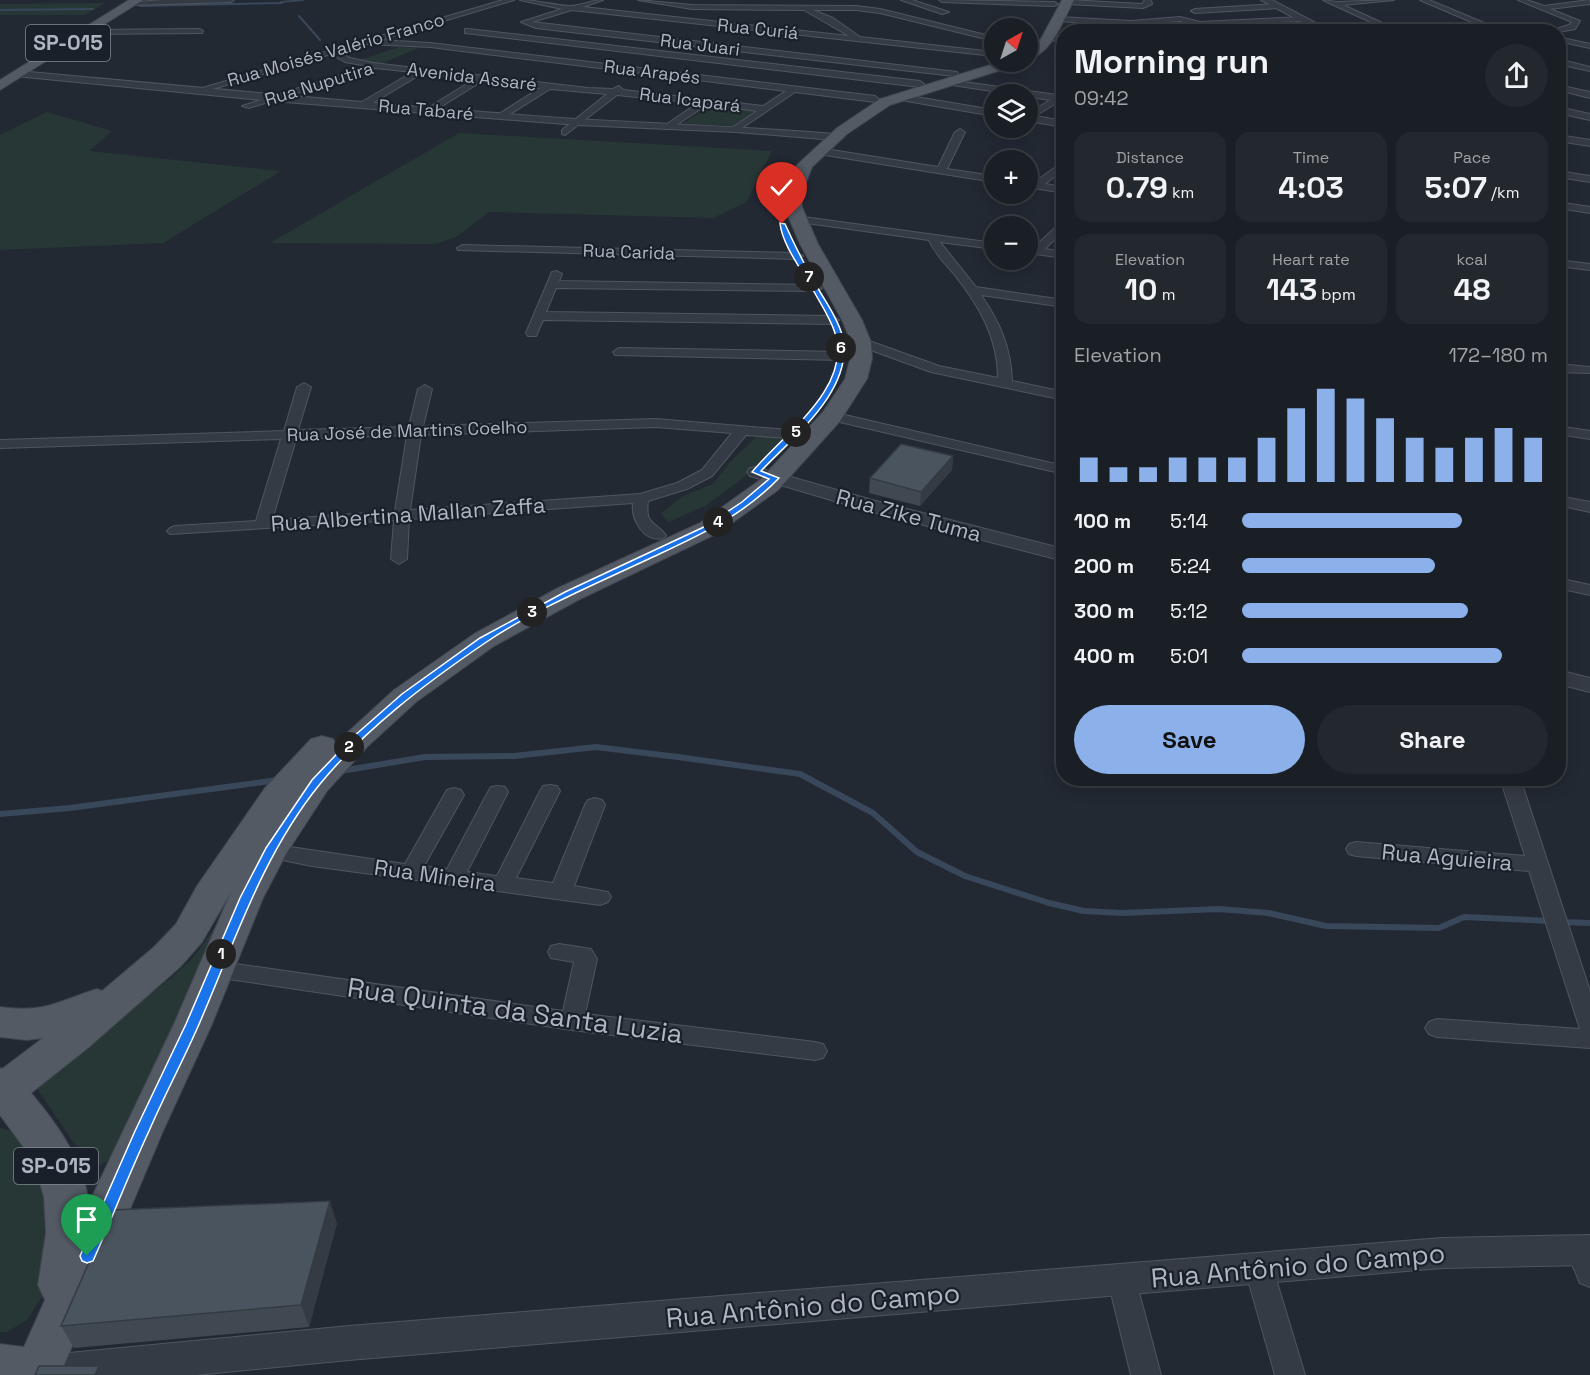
<!DOCTYPE html>
<meta charset="utf-8">
<style>
:root{--surface:#1a1f26;--page:#23272e;--text:#f1f3f6;--muted:#9fa2a7;--line:#383d43;--accent:#8cb0e9}
body{margin:0;font-family:"Space Grotesk",sans-serif;background:var(--page);color:var(--text);height:100vh;display:flex;flex-direction:column;font-size:22px;white-space:nowrap}
*{box-sizing:border-box;margin:0}
p{font-size:20px;color:var(--muted)}
.icon{flex:none;width:33px;height:33px;fill:none;stroke:currentColor;stroke-width:2;stroke-linecap:round;stroke-linejoin:round}
.map{position:relative;flex:1;overflow:hidden}
.side{position:absolute;left:1056px;top:24px;width:510px;height:762px;display:flex;flex-direction:column;background:var(--surface);border-radius:24px;box-shadow:0 3px 15px #0003,0 0 0 2px var(--line)}
.side>*{flex:none}
.needle{width:39px;rotate:39deg}
.fabs{position:absolute;left:984px;top:18px;display:grid;gap:12px}
.fabs a{display:grid;place-items:center;width:54px;height:54px;border-radius:50%;background:var(--surface);box-shadow:0 3px 15px #0003,0 0 0 2px var(--line);font-size:30px}
.pin{position:absolute;display:grid;place-items:center;width:51px;height:51px;color:#fff;margin:-62px -26px;border-radius:50% 50% 50% 0;rotate:-45deg;box-shadow:0 0 6px #0007}
.pin .icon{rotate:45deg}
.km{position:absolute;width:30px;height:30px;margin:-15px;border-radius:50%;background:#222;color:#fff;font-size:16px;line-height:30px;text-align:center}
.round{display:grid;place-items:center;flex:none;width:63px;height:63px;border-radius:32px;background:var(--page)}
.summary{display:flex;align-items:center;justify-content:space-between;height:102px;padding:0 18px}
h1{font-size:33px;font-weight:600;line-height:45px}
.metrics{display:grid;grid-template-columns:repeat(3,1fr);gap:9px;height:102px;padding:6px 18px}
.metrics div{display:grid;align-content:center;border-radius:15px;background:var(--page);text-align:center}
.metrics b{font-size:30px;font-weight:600}
.metrics small{font-size:16px;font-weight:400}
.metrics p{font-size:16px}
.chart{height:168px;padding:12px 18px}
.chart p{display:flex;justify-content:space-between}
.chart svg{width:100%;height:108px;margin-top:6px;stroke:var(--accent);stroke-width:6}
.action{display:flex;gap:12px;margin-top:auto;padding:12px 18px}
.action a{flex:1;height:69px;border-radius:36px;background:var(--accent);color:#111;font-size:24px;font-weight:600;line-height:69px;text-align:center}
.action a+a{background:var(--page);color:var(--text)}
ul{padding:0 18px;list-style:none;font-size:20px}
li{display:grid;grid-template-columns:96px 72px 1fr;align-items:center;height:45px}
li i{height:15px;border-radius:8px;background:var(--accent)}
.map>svg:first-child{display:block}
.green{fill:#273736}
.lines{fill:none;stroke-linecap:round;stroke-linejoin:round}
.stream-far1{stroke:#39475b;stroke-width:2}
.stream{stroke:#39475b;stroke-width:6}
.minor-casing{stroke:#4f565f;stroke-width:2}
.tertiary-casing{stroke:#4f565f;stroke-width:2}
.primary-casing{stroke:#3e444e;stroke-width:2}
.minor{fill:#353b44;fill-rule:evenodd}
.tertiary{fill:#353b44;fill-rule:evenodd}
.primary{fill:#535a64;fill-rule:evenodd}
.wall{fill:#404852}
.shaded-wall{fill:#343b42}
.building{fill:#4a545f;stroke:#343b42;stroke-width:1.5}
.route{fill:#1a73e8;stroke:#fff;stroke-width:1.5}
.labels{text-anchor:middle;stroke-width:4.5;stroke-linejoin:round;paint-order:stroke}
.far-street-label{font-size:18px;fill:#afb6c1;stroke:#1a2029}
.shield{fill:#1a2029;stroke:#828993;stroke-width:1.5}
.shield-label{font-size:21px;font-weight:bold;fill:#afb6c1}
.street-label{font-size:22px;fill:#afb6c1;stroke:#1a2029}
.near-street-label{font-size:27px;fill:#afb6c1;stroke:#1a2029}
</style>
<div class="map">
<svg width="1590" height="1375" viewBox="0 0 1590 1375">
<rect width="100%" height="100%" fill="#222933"/>
<path class="green" d="M 106,3 L 84,15 L 0,15 L 0,4 Z
M 399,47 L 419,48 L 380,64 L 356,61 Z
M 711,106 L 714,106 L 754,111 L 733,126 L 683,123 Z
M 47,112 L 112,131 L 89,151 L 281,171 L 163,243 L 0,250 L 0,135 Z
M 459,133 L 772,151 L 746,202 L 713,218 L 489,212 L 456,237 L 436,244 L 270,243 Z
M 757,436 L 784,439 L 742,479 L 705,506 L 668,522 L 661,513 L 683,496 L 713,484 L 729,463 Z
M 216,926 L 221,927 L 111,1159 L 99,1166 L 87,1162 L 34,1084 L 171,978 L 192,959 Z
M 0,1128 L 13,1131 L 49,1192 L 45,1292 L 27,1320 L 7,1332 L 0,1332 Z"/>
<g class="lines">
<path class="stream-far1" d="M 281,2 L 303,0
M 140,6 L 282,3
M 0,10 L 93,9
M 299,16 L 320,40"/>
<path class="stream" d="M 341,771 L 425,757 L 514,756 L 596,747 L 678,757 L 800,774 L 873,813 L 917,852 L 965,876 L 1049,903 L 1084,911 L 1122,913 L 1219,909 L 1268,913 L 1326,926 L 1439,928 L 1464,917 L 1551,921
M 0,814 L 70,808 L 278,780
M 1561,922 L 1590,923"/>
<defs>
<path id="minor" d="M 161,0 L 234,0 L 231,2 L 132,5 L 128,3 Z
M 503,0 L 514,0 L 380,40 L 430,43 L 875,96 L 879,99 L 875,102 L 795,92 L 736,132 L 733,131 L 733,127 L 757,111 L 708,104 L 670,129 L 667,128 L 667,124 L 698,103 L 617,95 L 565,135 L 562,134 L 562,130 L 607,94 L 550,89 L 502,119 L 499,118 L 499,114 L 540,88 L 482,81 L 431,113 L 428,112 L 428,108 L 473,80 L 423,73 L 366,107 L 360,107 L 360,103 L 413,72 L 376,68 L 249,108 L 242,106 L 368,66 L 345,62 L 331,54 L 199,93 L 192,91 ZM 367,44 L 430,47 L 786,91 L 763,106 L 623,90 L 619,86 L 613,89 L 588,88 L 373,63 L 350,58 L 339,52 Z
M 520,0 C 537,0 552,5 569,6 C 581,6 592,0 603,0 L 583,7 L 849,36 L 804,10 L 692,9 L 638,0 L 692,5 L 856,6 L 880,9 L 994,37 L 994,41 L 880,13 L 856,10 L 813,10 L 833,18 L 860,37 L 994,52 L 994,56 L 572,10 L 532,22 L 957,72 L 958,74 L 954,76 L 536,28 L 521,22 L 562,9 Z
M 901,0 L 912,0 L 949,12 L 942,14 Z
M 939,0 L 1054,2 L 1058,4 L 1054,6 L 942,2 Z
M 1069,0 L 1142,4 L 1145,0 L 1151,0 L 1152,4 L 1143,8 L 1067,4 L 1063,2 Z
M 1323,0 L 1336,2 L 1394,0 L 1343,5 L 1402,32 L 1392,32 Z
M 1420,0 L 1429,0 L 1506,32 L 1495,32 Z
M 1518,0 L 1527,0 L 1544,6 L 1589,0 L 1590,4 L 1550,9 L 1580,21 L 1575,29 L 1558,32 L 1547,32 L 1569,25 L 1572,22 Z
M 1276,4 L 1279,8 L 1195,13 L 1191,11 L 1195,9 Z
M 1059,17 L 1131,21 L 1180,17 L 1200,22 L 1302,17 L 1306,19 L 1302,21 L 1200,26 L 1180,21 L 1131,25 L 1056,21 Z
M 199,29 L 203,31 L 202,33 L 85,34 L 81,32 L 85,30 Z
M 468,29 L 920,81 L 924,84 L 920,87 L 465,33 L 465,29 Z
M 1046,36 L 1064,37 L 1064,41 L 1046,40 Z
M 1558,37 L 1590,44 L 1590,48 L 1558,41 Z
M 1558,59 L 1590,67 L 1590,71 L 1558,64 Z
M 949,80 L 1057,95 L 1064,94 L 1064,102 L 1060,101 L 1035,116 L 1064,121 L 1064,127 L 1028,121 L 1028,114 L 1050,100 L 946,84 L 945,82 Z
M 1558,85 L 1590,92 L 1590,98 L 1558,90 Z
M 898,94 L 994,110 L 994,116 L 895,99 L 895,95 Z
M 960,129 L 965,132 L 947,169 L 994,176 L 994,182 L 819,154 L 814,151 L 819,148 L 938,167 L 955,132 Z
M 1558,135 L 1590,140 L 1590,146 L 1558,141 Z
M 1064,161 L 1064,169 L 1045,184 L 1064,187 L 1064,193 L 1028,187 L 1028,181 L 1035,182 Z
M 1558,171 L 1590,176 L 1590,182 L 1558,177 Z
M 1558,202 L 1590,207 L 1590,213 L 1558,208 Z
M 796,216 L 994,243 L 994,249 L 940,242 L 976,287 L 1064,300 L 1064,307 L 981,295 C 1000,322 1011,348 1012,381 L 1064,392 L 1064,400 L 931,372 L 857,345 L 855,342 L 857,339 L 861,338 L 939,366 L 998,378 C 998,337 978,304 954,274 C 945,263 934,253 929,240 L 792,221 L 791,219 Z
M 1064,220 L 1064,230 L 1045,249 L 1064,252 L 1064,258 L 1028,253 L 1028,247 L 1034,247 Z
M 462,245 L 797,253 L 803,256 L 797,259 L 458,250 L 457,248 Z
M 1558,260 L 1590,264 L 1590,270 L 1558,266 Z
M 556,271 L 562,274 L 559,281 L 816,285 L 822,288 L 816,291 L 556,288 L 546,312 L 833,316 L 839,320 L 833,324 L 543,320 L 536,336 L 528,336 L 526,333 L 552,272 Z
M 619,348 L 842,352 L 848,356 L 842,360 L 615,355 L 613,352 Z
M 1558,364 L 1590,367 L 1590,373 L 1558,372 Z
M 304,383 L 311,387 L 298,430 L 409,427 L 418,389 L 425,385 L 432,389 L 423,426 L 656,419 L 814,432 L 821,436 L 814,440 L 746,435 L 712,476 L 687,489 L 648,501 C 645,524 653,520 666,535 L 664,538 C 644,543 631,520 633,503 L 409,519 L 407,559 L 399,564 L 391,559 L 394,520 L 170,534 L 167,531 L 170,528 L 175,526 L 256,521 L 281,439 L 0,448 L 0,440 L 284,431 L 297,387 ZM 656,427 L 732,433 L 702,470 L 677,483 L 640,494 L 410,510 L 421,435 ZM 407,435 L 395,511 L 272,520 L 296,439 Z
M 832,412 L 1064,466 L 1064,474 L 827,419 L 825,416 Z
M 1558,426 L 1590,431 L 1590,439 L 1558,434 Z
M 1558,496 L 1590,502 L 1590,512 L 1558,505 Z
M 1558,578 L 1590,585 L 1590,595 L 1558,588 Z
M 1500,778 L 1520,778 L 1590,991 L 1590,1048 L 1437,1037 L 1429,1034 L 1425,1028 L 1429,1022 L 1437,1019 L 1580,1029 L 1529,871 L 1356,856 L 1349,854 L 1346,849 L 1349,844 L 1356,842 L 1525,856 Z
M 550,785 L 557,786 L 560,791 L 516,878 L 553,883 L 585,805 L 588,800 L 595,798 L 602,800 L 605,805 L 574,886 L 608,892 L 611,897 L 608,902 L 600,905 L 312,866 L 263,856 L 260,851 L 263,846 L 270,844 L 405,864 L 447,790 L 454,788 L 461,790 L 464,795 L 424,866 L 447,869 L 488,792 L 491,787 L 498,786 L 505,787 L 508,792 L 467,872 L 497,876 L 540,791 L 543,786 Z
M 559,944 L 591,949 L 597,959 L 585,1014 L 815,1042 L 823,1044 L 827,1051 L 823,1058 L 815,1060 L 572,1030 L 215,977 L 207,975 L 204,969 L 207,963 L 215,961 L 563,1011 L 574,962 L 551,958 L 548,952 L 551,946 Z
M 1580,1238 L 1590,1242 L 1590,1287 L 1580,1283 L 1566,1250 L 1570,1241 Z
M 1259,1257 L 1269,1260 L 1273,1269 L 1305,1375 L 1275,1375 L 1245,1269 L 1249,1260 Z
M 1122,1268 L 1132,1272 L 1136,1281 L 1161,1375 L 1131,1375 L 1108,1281 L 1112,1272 Z"/>
<path id="tertiary" d="M 1261,0 L 1272,0 L 1333,32 L 1321,32 Z
M 19,71 C 205,88 390,106 576,119 C 663,124 749,127 835,134 L 841,137 L 835,140 L 736,132 L 578,125 L 272,101 L 15,76 L 14,74 Z
M 1558,107 L 1590,114 L 1590,120 L 1558,113 Z
M 756,467 L 872,500 L 1064,549 L 1064,561 L 858,508 L 750,476 L 747,472 L 750,468 Z
M 1558,670 L 1590,678 L 1590,692 L 1558,684 Z
M 1590,1235 L 1590,1265 L 1442,1268 L 349,1360 L 196,1375 L 53,1375 L 51,1370 L 56,1358 L 69,1353 L 349,1326 L 1442,1238 Z"/>
<path id="primary" d="M 129,0 L 143,0 L 0,90 L 0,80 Z
M 1062,0 L 1074,0 C 1063,20 1052,54 1028,59 L 1028,49 L 1041,39 Z
M 1000,62 L 1019,62 L 1017,65 L 890,105 L 847,134 L 812,167 L 801,196 L 802,207 L 818,244 L 862,320 L 871,342 L 872,359 L 867,379 L 840,421 L 778,490 L 718,533 L 578,600 L 494,646 L 416,702 L 368,746 L 327,791 L 286,854 L 263,898 L 212,1024 L 163,1131 L 60,1375 L 0,1375 L 0,1344 L 24,1347 L 45,1300 L 38,1285 L 46,1233 L 44,1197 L 33,1160 L 0,1115 L 0,1068 L 2,1069 L 43,1038 L 27,1040 L 0,1037 L 0,1007 C 46,1013 56,1002 97,989 L 102,991 L 154,947 L 176,924 L 197,886 L 265,788 L 311,739 L 322,736 L 333,739 L 336,743 L 394,690 L 474,634 L 558,588 L 700,523 L 760,480 L 823,412 L 845,379 L 850,359 L 851,342 L 842,320 L 800,244 L 784,207 L 785,196 L 797,165 L 837,128 L 880,99 ZM 231,892 L 174,1024 L 89,1203 C 83,1160 58,1125 31,1093 L 89,1047 L 180,967 L 202,942 Z"/>
</defs>
<use href="#minor" class="minor-casing"/>
<use href="#tertiary" class="tertiary-casing"/>
<use href="#primary" class="primary-casing"/>
<use href="#minor" class="minor"/>
<use href="#tertiary" class="tertiary"/>
<use href="#primary" class="primary"/>
</g>
<path class="wall" d="M 953,456 L 952,470 L 920,506 L 869,493 L 870,478 Z
M 337,1223 L 309,1327 L 74,1348 L 61,1326 Z"/>
<path class="shaded-wall" d="M 953,456 L 952,470 L 920,506 L 921,492 Z
M 330,1201 L 337,1223 L 309,1327 L 301,1305 Z
M 99,1366 L 103,1375 L 95,1375 Z"/>
<path class="building" d="M 901,444 L 953,456 L 921,492 L 870,478 Z
M 330,1201 L 301,1305 L 61,1326 L 112,1210 Z
M 39,1366 L 99,1366 L 95,1375 L 35,1375 Z"/>
<path class="route" d="M 780,223 L 785,224 C 795,246 806,268 819,290 C 827,304 838,319 842,335 C 856,388 794,436 761,471 L 779,478 C 744,515 700,535 655,556 C 600,582 535,609 485,643 C 426,683 365,729 320,784 C 263,854 235,941 200,1022 C 184,1059 165,1094 149,1131 C 129,1174 112,1218 93,1261 L 87,1263 L 82,1261 L 80,1256 L 135,1131 L 186,1024 L 240,898 L 266,848 L 312,780 L 353,737 L 402,694 L 480,638 L 565,592 L 706,526 L 742,502 L 769,479 L 752,472 C 783,434 852,389 835,333 C 830,317 820,303 812,288 C 801,269 782,244 780,223 Z"/>
<g class="labels">
<g class="far-street-label">
<text transform="translate(758 29) rotate(6)" y="6">Rua Curiá</text>
<text transform="translate(700 45) rotate(7)" y="6">Rua Juari</text>
<text transform="translate(336 50) rotate(-16)" y="6">Rua Moisés Valério Franco</text>
<text transform="translate(652 72) rotate(7)" y="6">Rua Arapés</text>
<text transform="translate(472 77) rotate(7)" y="6">Avenida Assaré</text>
<text transform="translate(319 84) rotate(-17)" y="6">Rua Nuputira</text>
<text transform="translate(690 100) rotate(7)" y="6">Rua Icapará</text>
<text transform="translate(426 110) rotate(5)" y="6">Rua Tabaré</text>
<text transform="translate(629 252) rotate(2)" y="6">Rua Carida</text>
<text transform="translate(407 431) rotate(-2)" y="6">Rua José de Martins Coelho</text>
</g>
<g class="shield">
<rect x="26" y="25" width="84" height="36" rx="4.5"/>
<rect x="14" y="1148" width="84" height="36" rx="4.5"/>
</g>
<g class="shield-label">
<text x="68" y="50">SP-015</text>
<text x="56" y="1173">SP-015</text>
</g>
<g class="street-label">
<text transform="translate(408 514) rotate(-4)" y="8">Rua Albertina Mallan Zaffa</text>
<text transform="translate(909 515) rotate(15)" y="8">Rua Zike Tuma</text>
<text transform="translate(1447 857) rotate(5)" y="8">Rua Aguieira</text>
<text transform="translate(435 875) rotate(8)" y="8">Rua Mineira</text>
</g>
<g class="near-street-label">
<text transform="translate(515 1011) rotate(8)" y="9">Rua Quinta da Santa Luzia</text>
<text transform="translate(1298 1266) rotate(-5)" y="9">Rua Antônio do Campo</text>
<text transform="translate(813 1306) rotate(-5)" y="9">Rua Antônio do Campo</text>
</g>
</g>
</svg>
<div class="fabs">
<a><svg class="needle" viewBox="-14 -14 28 28"><path d="M0-13l5 13h-10z" fill="#e53935"/><path d="M0 13l5-13h-10z" fill="#9fa2a7"/></svg></a>
<a><svg class="icon" aria-label="layers" viewBox="0 0 24 24"><path d="M12 4l9 5-9 5-9-5zM3 14l9 5 9-5"/></svg></a>
<a>+</a>
<a>−</a>
</div>
<div class="pin" style="left:87px;top:1256px;background:#1e9e55"><svg class="icon" aria-label="arrive" viewBox="0 0 24 24"><path d="M6 21V4h12l-3 4 3 4H6"/></svg></div>
<div class="pin" style="left:782px;top:224px;background:#d93025"><svg class="icon" aria-label="check" viewBox="0 0 24 24"><path d="M5 12l5 5 9-10"/></svg></div>
<b class="km" style="left:221px;top:954px">1</b>
<b class="km" style="left:349px;top:747px">2</b>
<b class="km" style="left:532px;top:612px">3</b>
<b class="km" style="left:718px;top:522px">4</b>
<b class="km" style="left:796px;top:432px">5</b>
<b class="km" style="left:841px;top:348px">6</b>
<b class="km" style="left:809px;top:277px">7</b>
<section class="side">
<div class="summary"><div><h1>Morning run</h1><p>09:42</p></div><a class="round"><svg class="icon" aria-label="share" viewBox="0 0 24 24"><path d="M12 15V3M7 8l5-5 5 5M5 13v7h14v-7"/></svg></a></div>
<div class="metrics">
<div><p>Distance</p><b>0.79<small> km</small></b></div>
<div><p>Time</p><b>4:03</b></div>
<div><p>Pace</p><b>5:07<small> /km</small></b></div>
</div>
<div class="metrics">
<div><p>Elevation</p><b>10<small> m</small></b></div>
<div><p>Heart rate</p><b>143<small> bpm</small></b></div>
<div><p>kcal</p><b>48</b></div>
</div>
<div class="chart"><p><span>Elevation</span>172–180 m</p>
<svg viewBox="0 0 160 44" preserveAspectRatio="none"><path d="M5 44V34M15 44V38M25 44V38M35 44V34M45 44V34M55 44V34M65 44V26M75 44V14M85 44V6M95 44V10M105 44V18M115 44V26M125 44V30M135 44V26M145 44V22M155 44V26"/></svg>
</div>
<ul>
<li><b>100 m</b>5:14<i style="width:72%"></i></li>
<li><b>200 m</b>5:24<i style="width:63%"></i></li>
<li><b>300 m</b>5:12<i style="width:74%"></i></li>
<li><b>400 m</b>5:01<i style="width:85%"></i></li>
</ul>
<div class="action"><a>Save</a><a>Share</a></div>
</section>
</div>
